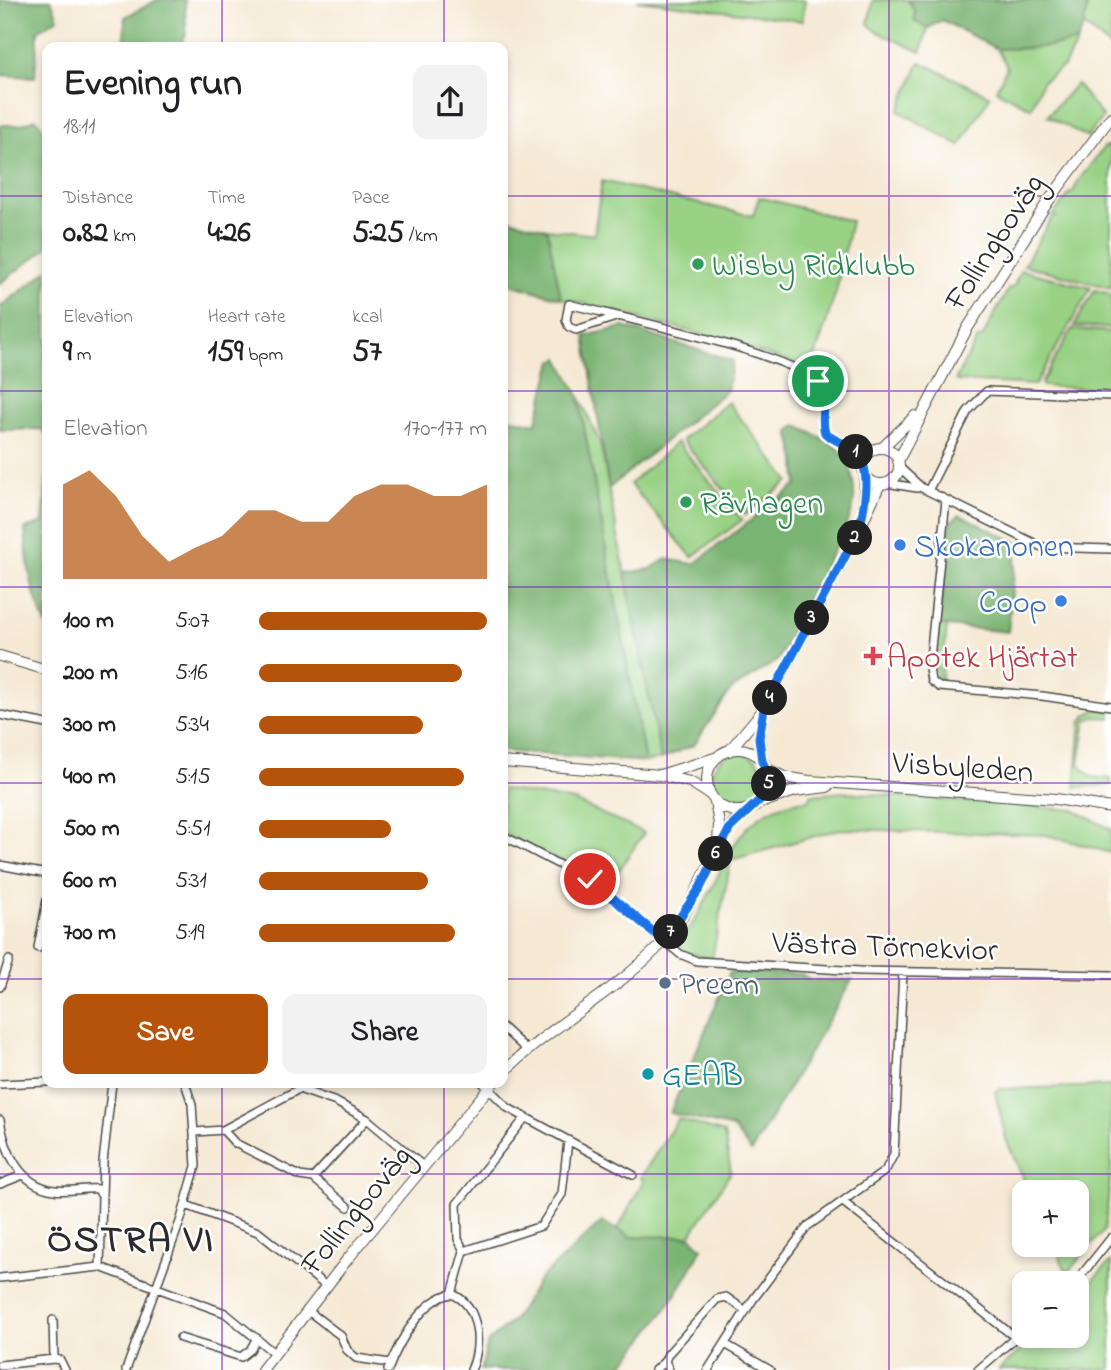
<!DOCTYPE html>
<meta charset="utf-8">
<style>
:root{--surface:#fff;--page:#f2f2f2;--text:#202124;--muted:#757577;--accent:#b45309}
body{margin:0;font-family:"Indie Flower",sans-serif;background:var(--page);color:var(--text);height:100vh;display:flex;flex-direction:column;font-size:26px;white-space:nowrap}
*{box-sizing:border-box;margin:0}
p{font-size:23px;color:var(--muted)}
.icon{flex:none;width:38px;height:38px;fill:none;stroke:currentColor;stroke-width:2;stroke-linecap:round;stroke-linejoin:round}
.map{position:relative;flex:1;overflow:hidden}
.sheet{position:absolute;left:42px;top:42px;width:466px;height:1046px;display:flex;flex-direction:column;background:var(--surface);border-radius:14px;box-shadow:0 4px 10px #0003}
.sheet>*{flex:none}
.buttons{position:absolute;left:1012px;top:1180px;display:grid;gap:14px}
.buttons a{display:grid;place-items:center;width:77px;height:77px;border-radius:14px;background:var(--surface);box-shadow:0 4px 10px #0003;font-size:35px}
.pin{position:absolute;display:grid;place-items:center;width:60px;height:60px;color:#fff;margin:-30px;border:4px solid #fff;border-radius:50%;box-shadow:0 2px 7px #0007}
.km{position:absolute;width:35px;height:35px;margin:-18px;border-radius:50%;background:#222;color:#fff;font-size:19px;line-height:35px;text-align:center}
.round{display:grid;place-items:center;flex:none;width:74px;height:74px;border-radius:14px;background:var(--page)}
.headline{display:flex;align-items:center;justify-content:space-between;height:119px;padding:0 21px}
h1{font-size:38px;font-weight:700;line-height:52px}
.metrics{display:grid;grid-template-columns:repeat(3,1fr);gap:10px;height:119px;padding:7px 21px}
.metrics div{display:grid;align-content:center}
.metrics b{font-size:30px;font-weight:700}
.metrics small{font-size:19px;font-weight:400}
.metrics p{font-size:19px}
.chart{height:196px;padding:14px 21px}
.chart p{display:flex;justify-content:space-between}
.chart svg{width:100%;height:126px;margin-top:7px;fill:var(--accent);opacity:.7}
.action{display:flex;gap:14px;margin-top:auto;padding:14px 21px}
.action a{flex:1;height:80px;border-radius:14px;background:var(--accent);color:#fff;font-size:28px;font-weight:700;line-height:80px;text-align:center}
.action a+a{background:var(--page);color:var(--text)}
ul{padding:0 21px;list-style:none;font-size:23px}
li{display:grid;grid-template-columns:112px 84px 1fr;align-items:center;height:52px}
li i{height:18px;border-radius:9px;background:var(--accent)}
.map>svg:first-child{display:block}
.green{fill:#99d285;stroke:#627e58;stroke-width:2}
.forest{fill:#7ab472;stroke:#52704e;stroke-width:2}
.lines{fill:none;stroke-linecap:round;stroke-linejoin:round}
.street-casing{stroke:#494844;stroke-width:10}
.secondary-casing{stroke:#494844;stroke-width:12}
.street{stroke:#fff;stroke-width:7}
.secondary{stroke:#fff;stroke-width:10}
.route-casing{stroke:#fff;stroke-width:14}
.route{stroke:#1a73e8;stroke-width:9}
.grid{fill:none;stroke:#7b2cbf;stroke-width:2;stroke-opacity:0.55}
.leisure-dot{fill:#2e9e5b;stroke:#fff;stroke-width:2.5}
.shop-dot{fill:#3f7fe0;stroke:#fff;stroke-width:2.5}
.health-dot{fill:#e0444e;stroke:#fff;stroke-width:2.5}
.service-dot{fill:#5c6f8a;stroke:#fff;stroke-width:2.5}
.culture-dot{fill:#0f9aa8;stroke:#fff;stroke-width:2.5}
.labels{text-anchor:middle;stroke-width:5;stroke-linejoin:round;paint-order:stroke}
.street-label{font-size:32px;fill:#2b2b2b;stroke:#fff}
.leisure-label{font-size:32px;fill:#27864d;stroke:#fff;text-anchor:start}
.shop-label{font-size:32px;fill:#366cbe;stroke:#fff;text-anchor:start}
.health-label{font-size:32px;fill:#be3a42;stroke:#fff;text-anchor:start}
.service-label{font-size:32px;fill:#4e5e75;stroke:#fff;text-anchor:start}
.culture-label{font-size:32px;fill:#0d838f;stroke:#fff;text-anchor:start}
.district-label{font-size:38px;font-weight:bold;letter-spacing:2px;fill:#2b2b2b;stroke:#fff}
</style>
<div class="map">
<svg width="1111" height="1370" viewBox="0 0 1111 1370">
<rect width="100%" height="100%" fill="#fff"/>
<filter id="ink" filterUnits="userSpaceOnUse"><feTurbulence type="fractalNoise" baseFrequency=".0143" numOctaves="2"/><feDisplacementMap in="SourceGraphic" scale="14" xChannelSelector="R" yChannelSelector="G"/><feConvolveMatrix kernelMatrix="1 2 1 2 8 2 1 2 1" color-interpolation-filters="sRGB"/></filter>
<filter id="wash" filterUnits="userSpaceOnUse"><feTurbulence type="fractalNoise" baseFrequency=".00686" numOctaves="4" result="noise"/><feDisplacementMap in="SourceGraphic" scale="28" xChannelSelector="R" yChannelSelector="G"/><feGaussianBlur stdDeviation="1.57" result="paint"/><feColorMatrix in="noise" values="0 0 0 0 0 0 0 0 0 0 0 0 0 0 0 0 0 1.4 0 .05"/><feComposite in="paint" operator="in"/></filter>
<g filter="url(#wash)">
<rect width="100%" height="100%" fill="#f5e9d4"/>
<path class="green" d="M 637,0 L 805,0 L 802,21 Z
M 873,0 L 908,0 C 915,6 915,13 914,21 L 928,28 L 921,52 L 876,31 L 868,24 Z
M 1088,0 L 1111,0 L 1111,48 L 1084,25 Z
M 1077,42 L 1064,66 L 1042,82 L 1031,108 L 996,90 L 1007,67 L 997,49 L 1034,48 Z
M 920,62 L 990,96 L 960,146 L 899,111 Z
M 1076,84 L 1103,117 L 1087,137 L 1047,116 Z
M 1105,146 L 1111,147 L 1111,288 L 1024,265 L 1053,216 L 1056,217 L 1054,214 L 1070,193 L 1073,193 L 1078,181 Z
M 602,181 L 753,216 L 759,197 L 851,221 L 836,292 L 811,369 L 708,336 L 561,298 L 547,229 L 594,235 Z
M 1021,270 L 1091,288 L 1035,385 L 957,381 L 956,378 L 978,338 L 982,338 L 1009,288 L 1013,288 Z
M 1095,290 L 1111,294 L 1111,328 L 1074,326 Z
M 1072,329 L 1111,332 L 1109,390 L 1043,386 L 1041,383 Z
M 578,394 L 600,443 L 661,759 L 645,762 Z
M 728,402 L 789,481 L 745,515 L 682,440 Z
M 677,442 L 742,520 L 692,557 L 630,484 Z
M 938,625 L 947,626 L 941,685 L 935,667 Z
M 1097,709 L 1111,711 L 1111,718 L 1095,717 L 1086,720 L 1079,764 L 1091,777 L 1111,779 L 1111,785 L 1075,787 L 1081,722 L 1086,715 Z
M711 780a27 27 0 1 1 54 0a27 27 0 1 1-54 0Z
M 502,789 L 574,801 L 644,833 L 607,888 L 502,832 Z
M 845,792 L 1074,810 L 1111,829 L 1111,853 L 1047,835 L 840,829 L 731,860 L 712,959 L 682,951 L 678,943 C 726,889 723,806 809,800 L 811,795 Z
M 1111,1086 L 1111,1170 L 1105,1229 L 1067,1273 L 1054,1244 L 1076,1244 L 1076,1192 L 1029,1192 L 1006,1139 L 995,1092 L 999,1089 Z
M 678,1119 L 724,1133 L 731,1172 L 690,1236 L 631,1237 L 618,1229 L 644,1180 L 640,1178 Z
M 1111,1261 L 1111,1370 L 999,1370 L 1037,1335 L 1076,1335 L 1076,1297 Z"/>
<path class="forest" d="M 0,0 L 51,0 L 58,18 L 38,31 L 35,77 L 0,75 Z
M 157,0 L 185,0 L 186,34 L 180,47 L 124,47 L 125,17 Z
M 908,0 L 1088,0 L 1084,25 L 1077,42 L 1034,48 L 997,49 L 942,20 L 928,28 L 914,21 L 915,12 Z
M 36,119 L 47,134 L 47,248 L 0,283 L 0,125 L 20,125 Z
M 502,217 L 547,229 L 561,298 L 502,282 Z
M 47,271 L 47,436 L 42,429 L 0,430 L 0,307 Z
M 624,327 L 733,361 L 727,390 L 609,488 L 585,336 Z
M 559,358 L 578,394 L 645,762 L 502,751 L 502,423 L 504,417 L 536,424 L 553,361 Z
M 797,426 C 827,441 848,444 853,481 C 855,496 855,505 849,519 L 778,660 L 731,690 L 694,745 L 661,759 L 625,573 L 650,569 L 666,559 L 694,564 L 797,485 L 796,460 L 789,431 Z
M 47,475 L 47,626 C 31,595 27,563 25,529 L 43,523 Z
M 960,515 L 1017,542 L 1008,632 L 938,625 L 949,527 L 951,521 Z
M 730,972 L 801,974 L 811,980 L 852,980 L 751,1152 L 733,1128 L 670,1113 Z
M 602,1222 L 631,1237 L 690,1236 L 702,1248 C 679,1294 651,1332 618,1370 L 481,1370 L 488,1342 L 514,1319 L 540,1279 Z"/>
</g>
<g filter="url(#ink)">
<g class="lines">
<defs>
<path id="street" d="M 616,317 L 576,330 L 569,327 L 566,320 L 569,304 C 613,316 802,355 821,386 C 831,402 819,417 825,433 L 856,452 L 863,462
M 852,447 L 874,450
M 899,467 L 922,488 L 1042,547 L 1111,549
M 886,483 L 917,488
M 928,491 L 968,411 L 987,391 L 1111,396
M 946,500 L 929,668 L 931,681 L 939,687 L 1042,696 L 1111,706
M 0,715 L 47,724
M 502,835 L 598,885 L 680,954 L 697,961 L 860,971 L 1111,975
M 0,865 L 47,874
M 38,948 L 47,900
M 0,987 L 9,960
M 502,1027 L 527,1050
M 483,1083 L 508,1108 L 633,1175
M 0,1084 L 47,1082
M 525,1118 L 457,1204 L 458,1239 L 464,1251 L 541,1226 L 562,1194 L 568,1141
M 0,1120 C 5,1151 19,1185 54,1190 C 68,1192 84,1188 98,1189 L 101,1195
M 223,1130 L 235,1143 L 300,1176 L 313,1178 L 348,1207
M 195,1132 L 223,1130 L 299,1089 L 336,1102 L 367,1119 L 423,1166
M 313,1178 L 367,1119
M 0,1184 L 23,1175
M 843,1202 L 1016,1338
M 186,1205 L 258,1232 L 326,1286
M 100,1267 L 103,1162 L 112,1083
M 0,1278 L 100,1267 L 225,1313 L 274,1353
M 1075,1283 L 1111,1238
M 452,1294 C 480,1305 482,1347 471,1370
M 452,1294 L 464,1251
M 307,1310 L 341,1336 L 347,1350 L 356,1358 L 390,1363
M 53,1320 L 54,1359
M 180,1338 L 241,1357 L 250,1350 L 257,1338
M 725,1344 L 770,1370
M 0,1365 L 54,1359 L 60,1360 L 65,1370
M 126,1370 L 181,1219 L 196,1166 L 192,1104 L 185,1083
M 388,1370 C 398,1344 422,1298 452,1294
M 655,1370 L 665,1361
M 669,1370 L 665,1361 L 668,1354 L 717,1299 L 726,1297 L 746,1311
M 708,1370 L 752,1301 L 808,1226 L 885,1171 L 894,1154 L 903,972
M 978,1370 L 1024,1330"/>
<path id="secondary" d="M 882,448 L 915,416
M863 466a18 18 0 1 1 36 0a18 18 0 1 1-36 0Z
M 898,461 L 967,329 L 1047,203 L 1111,117
M 864,509 L 865,473
M 0,656 L 47,670
M707 780a31 31 0 1 1 62 0a31 31 0 1 1-62 0Z
M 729,751 L 764,709 L 859,530 L 880,484
M 762,761 L 759,738 L 763,713
M 502,762 L 660,775 L 718,757
M 767,769 L 784,777 L 809,781 L 1056,799 L 1111,808
M 664,776 L 690,782 L 711,795
M 715,801 L 719,824 L 718,844
M 760,803 L 795,791 L 827,787
M 502,1074 C 551,1024 616,993 664,941 C 700,902 710,844 745,810
M 262,1370 L 346,1261 L 493,1083"/>
</defs>
<use href="#street" class="street-casing"/>
<use href="#secondary" class="secondary-casing"/>
<use href="#street" class="street"/>
<use href="#secondary" class="secondary"/>
</g>
</g>
<g class="lines" filter="url(#ink)">
<defs>
<path id="route" d="M 590,879 L 664,941 L 700,888 L 730,828 L 766,794 L 769,776 L 762,761 L 759,738 L 764,709 L 859,530 C 864,508 874,467 854,450 C 845,443 834,441 825,433 C 819,414 831,399 818,381"/>
</defs>
<use href="#route" class="route-casing"/>
<use href="#route" class="route"/>
</g>
<path class="grid" d="M 222,0 L 222,47M 444,0 L 444,47M 667,0 L 667,1370M 889,0 L 889,1370M 0,196 L 47,196M 502,196 L 1111,196M 0,391 L 47,391M 502,391 L 1111,391M 0,587 L 47,587M 502,587 L 1111,587M 0,783 L 47,783M 502,783 L 1111,783M 0,979 L 47,979M 502,979 L 1111,979M 222,1083 L 222,1370M 444,1083 L 444,1370M 0,1174 L 1111,1174"/>
<g class="leisure-dot">
<circle cx="698" cy="264" r="7"/>
<circle cx="686" cy="502" r="7"/>
</g>
<g class="shop-dot">
<circle cx="900" cy="545" r="7"/>
<circle cx="1061" cy="601" r="7"/>
</g>
<path class="health-dot" d="M869.5 645.5h7v7h7v7h-7v7h-7v-7h-7v-7h7z"/>
<circle class="service-dot" cx="665" cy="983" r="7"/>
<circle class="culture-dot" cx="648" cy="1074" r="7"/>
<g class="labels">
<g class="street-label">
<text transform="translate(993 241) rotate(-57)" y="11">Follingboväg</text>
<text transform="translate(963 766) rotate(4)" y="11">Visbyleden</text>
<text transform="translate(885 945) rotate(2)" y="11">Västra Törnekvior</text>
<text transform="translate(355 1209) rotate(-51)" y="11">Follingboväg</text>
</g>
<g class="leisure-label">
<text x="712" y="275">Wisby Ridklubb</text>
<text x="700" y="513">Rävhagen</text>
</g>
<g class="shop-label">
<text x="914" y="556">Skokanonen</text>
<text x="1047" y="612" text-anchor="end">Coop</text>
</g>
<g class="health-label">
<text x="887" y="667">Apotek Hjärtat</text>
</g>
<g class="service-label">
<text x="679" y="994">Preem</text>
</g>
<g class="culture-label">
<text x="662" y="1085">GEAB</text>
</g>
<g class="district-label">
<text x="131" y="1251">ÖSTRA VI</text>
</g>
</g>
</svg>
<div class="buttons">
<a>+</a>
<a>−</a>
</div>
<div class="pin" style="left:818px;top:381px;background:#1e9e55"><svg class="icon" aria-label="arrive" viewBox="0 0 24 24"><path d="M6 21V4h12l-3 4 3 4H6"/></svg></div>
<div class="pin" style="left:590px;top:879px;background:#d93025"><svg class="icon" aria-label="check" viewBox="0 0 24 24"><path d="M5 12l5 5 9-10"/></svg></div>
<b class="km" style="left:856px;top:452px">1</b>
<b class="km" style="left:855px;top:538px">2</b>
<b class="km" style="left:812px;top:618px">3</b>
<b class="km" style="left:770px;top:698px">4</b>
<b class="km" style="left:769px;top:784px">5</b>
<b class="km" style="left:716px;top:854px">6</b>
<b class="km" style="left:671px;top:932px">7</b>
<section class="sheet">
<div class="headline"><div><h1>Evening run</h1><p>18:11</p></div><a class="round"><svg class="icon" aria-label="share" viewBox="0 0 24 24"><path d="M12 15V3M7 8l5-5 5 5M5 13v7h14v-7"/></svg></a></div>
<div class="metrics">
<div><p>Distance</p><b>0.82<small> km</small></b></div>
<div><p>Time</p><b>4:26</b></div>
<div><p>Pace</p><b>5:25<small> /km</small></b></div>
</div>
<div class="metrics">
<div><p>Elevation</p><b>9<small> m</small></b></div>
<div><p>Heart rate</p><b>159<small> bpm</small></b></div>
<div><p>kcal</p><b>57</b></div>
</div>
<div class="chart"><p><span>Elevation</span>170–177 m</p>
<svg viewBox="0 0 160 44" preserveAspectRatio="none"><path d="M0 44V11L10 6L20 15L30 29L40 38L50 33L60 29L70 20L80 20L90 24L100 24L110 15L120 11L130 11L140 15L150 15L160 11V44z"/></svg>
</div>
<ul>
<li><b>100 m</b>5:07<i style="width:100%"></i></li>
<li><b>200 m</b>5:16<i style="width:89%"></i></li>
<li><b>300 m</b>5:34<i style="width:72%"></i></li>
<li><b>400 m</b>5:15<i style="width:90%"></i></li>
<li><b>500 m</b>5:51<i style="width:58%"></i></li>
<li><b>600 m</b>5:31<i style="width:74%"></i></li>
<li><b>700 m</b>5:19<i style="width:86%"></i></li>
</ul>
<div class="action"><a>Save</a><a>Share</a></div>
</section>
</div>
